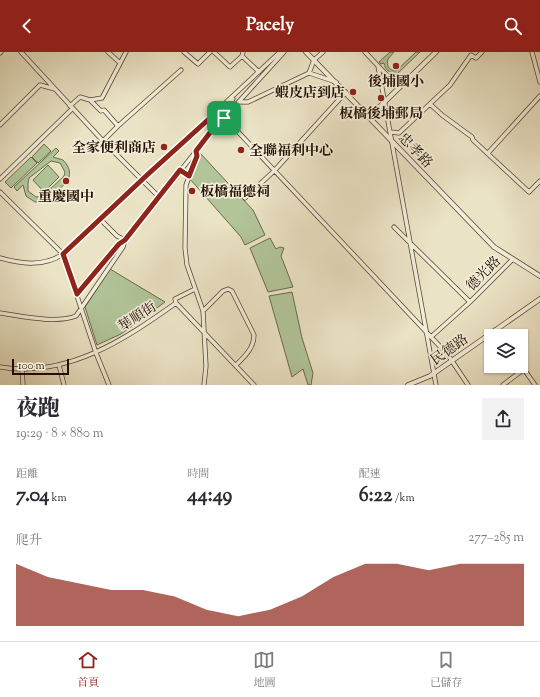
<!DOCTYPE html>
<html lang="zh-TW">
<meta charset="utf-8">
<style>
:root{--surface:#fff;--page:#f2f2f3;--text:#2b2b33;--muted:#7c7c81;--line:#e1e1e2;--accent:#8f2418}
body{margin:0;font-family:"Sorts Mill Goudy","Noto Serif TC",serif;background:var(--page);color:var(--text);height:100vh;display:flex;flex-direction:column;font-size:15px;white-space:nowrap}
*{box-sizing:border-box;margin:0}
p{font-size:13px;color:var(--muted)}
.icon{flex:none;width:22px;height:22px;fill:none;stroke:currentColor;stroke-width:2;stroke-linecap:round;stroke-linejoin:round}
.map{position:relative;height:333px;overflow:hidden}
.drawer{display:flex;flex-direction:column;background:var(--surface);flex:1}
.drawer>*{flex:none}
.tools{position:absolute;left:484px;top:277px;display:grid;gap:8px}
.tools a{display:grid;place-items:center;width:44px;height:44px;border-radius:0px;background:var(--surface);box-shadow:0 1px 3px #0004;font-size:20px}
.scale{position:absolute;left:12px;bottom:10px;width:57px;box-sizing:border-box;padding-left:4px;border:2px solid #251000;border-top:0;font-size:11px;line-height:14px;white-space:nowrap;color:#251000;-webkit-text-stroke:3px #f2edd9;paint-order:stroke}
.pin{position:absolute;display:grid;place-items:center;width:34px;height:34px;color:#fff;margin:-17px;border-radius:8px;box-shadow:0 2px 6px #0006}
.round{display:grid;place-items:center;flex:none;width:42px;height:42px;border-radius:0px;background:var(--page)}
.summary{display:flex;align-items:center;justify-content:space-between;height:68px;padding:0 16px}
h1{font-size:22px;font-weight:800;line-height:30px}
.figures{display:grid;grid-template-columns:repeat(3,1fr);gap:6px;height:68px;padding:4px 16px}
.figures div{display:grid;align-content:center}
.figures b{font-size:20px;font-weight:800}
.figures small{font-size:11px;font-weight:400}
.figures p{font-size:11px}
.chart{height:112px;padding:8px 16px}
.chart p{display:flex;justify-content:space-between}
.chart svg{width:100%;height:72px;margin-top:4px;fill:var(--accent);opacity:.7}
header{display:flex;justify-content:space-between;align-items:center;height:52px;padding:0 16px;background:var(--accent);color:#fff;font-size:18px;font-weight:800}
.dock{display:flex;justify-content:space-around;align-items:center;height:56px;border-top:1px solid var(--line);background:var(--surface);font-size:11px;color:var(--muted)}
.dock a{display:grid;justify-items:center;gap:2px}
.dock .active{color:var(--accent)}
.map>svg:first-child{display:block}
.green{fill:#b1c599;stroke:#6b6a4c;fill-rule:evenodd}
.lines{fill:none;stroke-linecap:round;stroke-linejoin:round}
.minor-casing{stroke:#564531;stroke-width:5}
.tertiary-casing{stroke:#564531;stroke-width:5.5}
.minor{stroke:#f2edd9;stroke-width:3.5}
.tertiary{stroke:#f2edd9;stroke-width:4}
.route-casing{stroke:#fff;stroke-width:8}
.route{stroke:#8f2418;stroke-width:5}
.poi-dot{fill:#8f2418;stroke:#f2edd9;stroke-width:1.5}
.labels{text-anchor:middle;stroke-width:3.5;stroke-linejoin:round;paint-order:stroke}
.poi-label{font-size:14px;font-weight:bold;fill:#251000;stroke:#f2edd9}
.street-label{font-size:14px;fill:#251000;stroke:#f2edd9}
</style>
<header><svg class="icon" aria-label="back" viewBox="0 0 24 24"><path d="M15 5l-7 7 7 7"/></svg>Pacely<svg class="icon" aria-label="search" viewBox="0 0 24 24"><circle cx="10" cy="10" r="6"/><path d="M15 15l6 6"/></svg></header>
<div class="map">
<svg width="540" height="333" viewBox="0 0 540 333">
<rect width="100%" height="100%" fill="#ebe3c5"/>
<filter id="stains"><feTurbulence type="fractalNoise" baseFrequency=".005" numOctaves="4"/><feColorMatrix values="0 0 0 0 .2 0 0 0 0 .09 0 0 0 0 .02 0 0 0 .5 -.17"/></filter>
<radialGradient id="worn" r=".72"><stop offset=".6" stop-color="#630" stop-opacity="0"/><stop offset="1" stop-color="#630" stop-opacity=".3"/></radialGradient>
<path class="green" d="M 390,0 L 394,0 L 388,7 C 386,13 389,19 396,19 L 416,0 L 420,0 L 397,22 C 390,22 385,18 384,11 L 381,12 L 379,10 Z
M 44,92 L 51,99 L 38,111 L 32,105 Z
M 56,96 L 59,99 L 53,105 L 63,108 C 67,112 71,118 69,125 C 66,134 45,150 35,150 L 26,144 L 23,133 L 17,139 L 14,135 ZM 51,109 L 60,111 L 65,120 L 64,124 L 43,144 L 36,145 L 28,139 L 28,131 L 29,126 Z
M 200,101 L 253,158 L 265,183 L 245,193 L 241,185 L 190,127 Z
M 31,105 L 37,111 L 11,136 L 5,130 Z
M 48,113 L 59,125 L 44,140 L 33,128 Z
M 270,186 L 276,197 L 280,195 L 284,196 L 281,204 L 293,235 L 268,240 L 250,196 Z
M 110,217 L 165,250 L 121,282 L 97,293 L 85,255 Z
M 292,240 L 302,286 L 313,321 L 311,333 L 308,333 L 303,317 L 292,325 L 269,244 Z"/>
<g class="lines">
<defs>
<path id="minor" d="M 21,0 L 103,89 L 158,144
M 108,0 L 120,11
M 184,0 L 198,12 L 210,0
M 214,0 L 230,15 L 242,4
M 243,0 L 242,4 L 259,20
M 365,0 L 399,36
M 532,0 L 540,30
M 0,1 L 1,0
M 378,14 L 436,333
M 309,21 L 314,8 L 323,0
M 90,48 L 102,46 L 126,0
M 239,50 L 248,50 L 309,21 L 336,30
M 430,52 L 442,63 L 472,85 L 473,88 L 529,140 L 540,129
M 70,54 L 80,45 L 90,48 L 101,59 L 104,58 L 118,74 L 103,89
M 210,66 L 225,66 L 448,303 L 468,333
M 0,73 L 40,33 L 55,37
M 215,73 L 223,59 L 233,47
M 118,74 L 181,18
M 391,80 L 399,81 L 450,33 L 471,3 L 476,6 L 482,0
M 196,99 L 197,104 L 186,133 L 185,196 L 187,213 L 203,259 L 206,314 L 204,333
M 488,101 L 540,44
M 180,118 L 189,124
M 0,127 L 72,57
M 0,140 L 63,202 L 96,301 L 109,333
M 245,146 L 274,119 L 346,40
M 100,167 L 117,184 L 125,188
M 394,175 L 470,250 L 431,285
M 0,206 C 21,212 44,215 63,202 L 280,0
M 77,242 L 119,192 L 125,188 L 213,78 L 284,0
M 470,250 L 513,207
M 176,251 L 254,333
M 176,251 L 175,247 L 195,237
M 203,259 L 223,239 L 228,237 L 232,239 L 254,283 C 254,296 245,304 236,313
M 0,261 C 21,264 56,272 76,264 L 123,195 L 125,188
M 495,278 L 499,284
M 59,313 L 64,333
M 521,313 L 535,333
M 0,315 C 67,326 124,288 176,251
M 22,317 L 23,333
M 503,333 L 524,317"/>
<path id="tertiary" d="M 306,0 L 494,195 L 540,224
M 369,65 L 436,0
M 408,333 L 430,324 L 540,247"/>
</defs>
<use href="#minor" class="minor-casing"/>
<use href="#tertiary" class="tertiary-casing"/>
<use href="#minor" class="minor"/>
<use href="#tertiary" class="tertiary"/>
</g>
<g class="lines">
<defs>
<path id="route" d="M 210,66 L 224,66 L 212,78 L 196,99 L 197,104 L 189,124 L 180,118 L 125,188 L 119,192 L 77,242 L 63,202 L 146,124 Z"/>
</defs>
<use href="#route" class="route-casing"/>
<use href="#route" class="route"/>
</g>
<g class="poi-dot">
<circle cx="396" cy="14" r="4"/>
<circle cx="353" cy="40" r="4"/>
<circle cx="381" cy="46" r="4"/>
<circle cx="164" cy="95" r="4"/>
<circle cx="241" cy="98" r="4"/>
<circle cx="66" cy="129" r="4"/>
<circle cx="192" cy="139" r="4"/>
</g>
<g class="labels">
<g class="poi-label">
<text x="396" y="34">後埔國小</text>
<text x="345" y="45" text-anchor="end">蝦皮店到店</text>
<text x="381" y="66">板橋後埔郵局</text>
<text x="156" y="100" text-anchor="end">全家便利商店</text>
<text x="249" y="103" text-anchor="start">全聯福利中心</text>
<text x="200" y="144" text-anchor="start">板橋福德祠</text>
<text x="66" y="149">重慶國中</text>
</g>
<g class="street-label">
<text transform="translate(416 98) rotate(46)" y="5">忠孝路</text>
<text transform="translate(483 221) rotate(-45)" y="5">德光路</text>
<text transform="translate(137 264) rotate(-33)" y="5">華順街</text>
<text transform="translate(449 297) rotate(-35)" y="5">民德路</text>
</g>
</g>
<rect width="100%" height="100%" filter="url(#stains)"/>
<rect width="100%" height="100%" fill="url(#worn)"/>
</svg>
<div class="tools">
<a><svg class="icon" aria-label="layers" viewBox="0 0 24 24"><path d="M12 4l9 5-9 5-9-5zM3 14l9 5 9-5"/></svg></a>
</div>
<div class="scale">100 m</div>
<div class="pin" style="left:224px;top:66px;background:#1e9e55"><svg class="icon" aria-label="arrive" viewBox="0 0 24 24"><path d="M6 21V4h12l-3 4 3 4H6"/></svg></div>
</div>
<section class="drawer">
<div class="summary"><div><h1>夜跑</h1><p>19:29 · 8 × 880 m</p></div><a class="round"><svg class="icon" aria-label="share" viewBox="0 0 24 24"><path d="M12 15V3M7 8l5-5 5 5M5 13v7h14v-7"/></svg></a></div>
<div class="figures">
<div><p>距離</p><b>7.04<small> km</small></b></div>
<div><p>時間</p><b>44:49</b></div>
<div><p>配速</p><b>6:22<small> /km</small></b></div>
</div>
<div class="chart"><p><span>爬升</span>277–285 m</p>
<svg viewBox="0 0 160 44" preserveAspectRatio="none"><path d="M0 44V6L10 14L20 18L30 22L40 22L50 26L60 34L70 38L80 34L90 26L100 14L110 6L120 6L130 10L140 6L150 6L160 6V44z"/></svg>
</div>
</section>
<nav class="dock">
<a class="active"><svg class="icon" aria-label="home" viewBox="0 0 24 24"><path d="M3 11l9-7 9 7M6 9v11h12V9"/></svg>首頁</a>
<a><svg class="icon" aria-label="map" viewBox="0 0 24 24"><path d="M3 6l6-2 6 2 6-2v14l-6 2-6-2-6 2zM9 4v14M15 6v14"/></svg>地圖</a>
<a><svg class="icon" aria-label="saved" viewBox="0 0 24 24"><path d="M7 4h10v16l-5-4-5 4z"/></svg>已儲存</a>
</nav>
